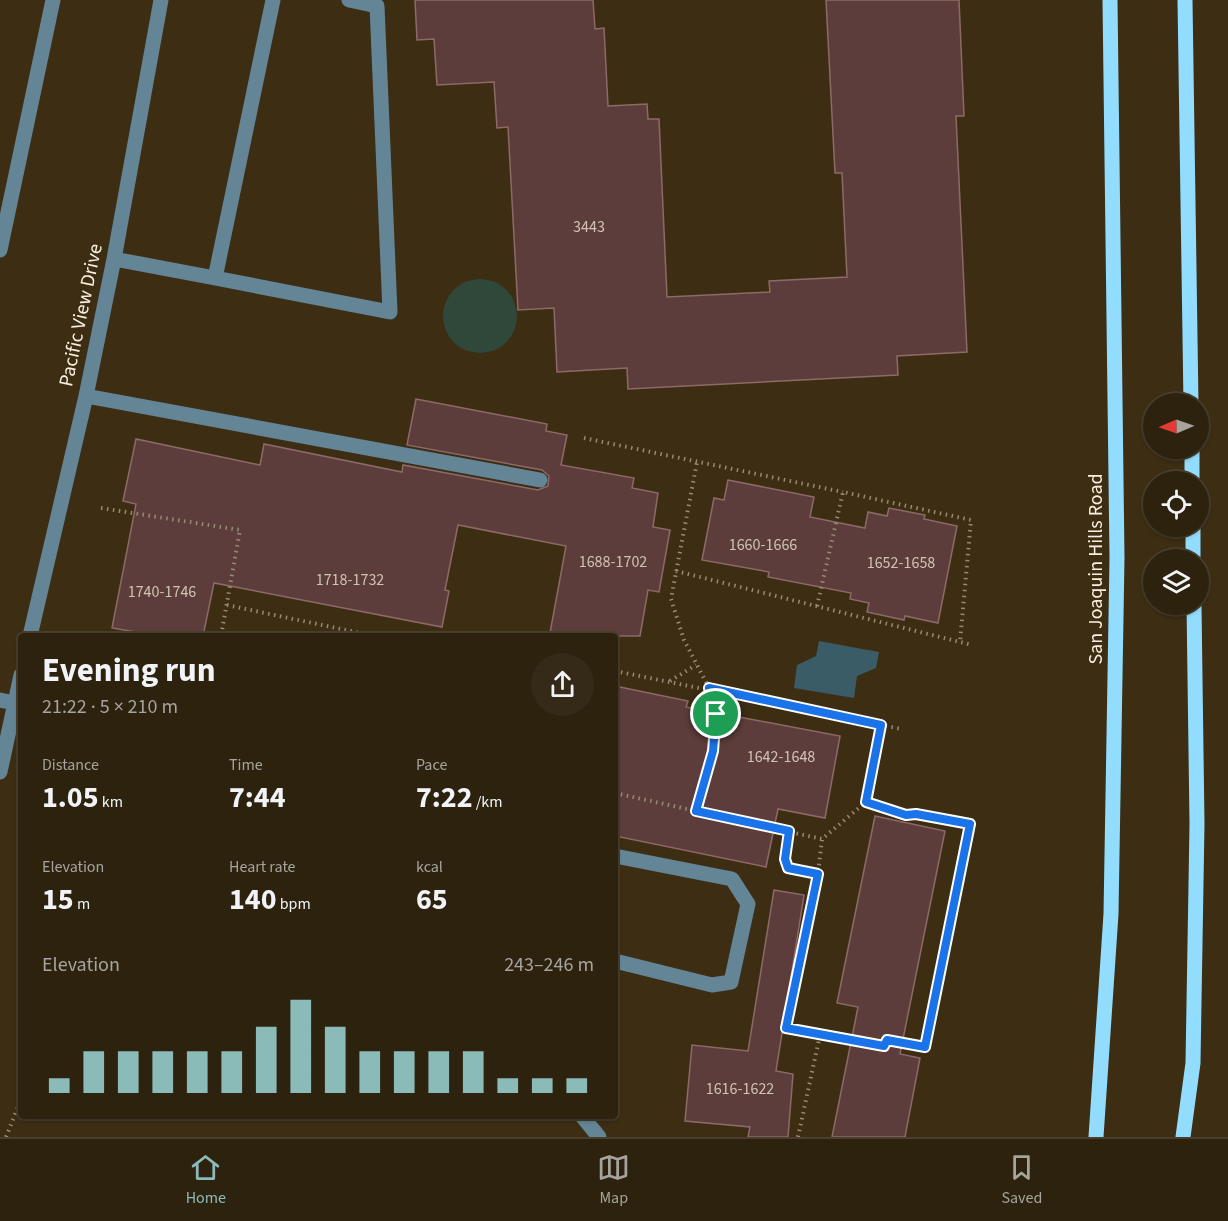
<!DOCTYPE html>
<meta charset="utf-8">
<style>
:root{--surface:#2d220e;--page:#352a17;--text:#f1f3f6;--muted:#a7a49e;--line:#483f2e;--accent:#8bbbb9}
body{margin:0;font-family:"Source Sans 3",sans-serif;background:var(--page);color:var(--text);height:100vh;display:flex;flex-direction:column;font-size:22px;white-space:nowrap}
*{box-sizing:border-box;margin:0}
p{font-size:20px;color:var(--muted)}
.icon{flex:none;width:33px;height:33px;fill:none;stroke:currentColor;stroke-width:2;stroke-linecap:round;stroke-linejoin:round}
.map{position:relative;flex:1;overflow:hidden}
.side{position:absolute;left:18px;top:633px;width:600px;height:486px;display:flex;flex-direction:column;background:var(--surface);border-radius:6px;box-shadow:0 2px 4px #0004,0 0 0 2px var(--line)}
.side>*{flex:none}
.needle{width:39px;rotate:268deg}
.controls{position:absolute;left:1143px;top:393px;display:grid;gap:12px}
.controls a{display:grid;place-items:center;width:66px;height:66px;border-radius:50%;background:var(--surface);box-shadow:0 2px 4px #0004,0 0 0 2px var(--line);font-size:30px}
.pin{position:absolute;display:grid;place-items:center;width:51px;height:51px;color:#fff;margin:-26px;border:3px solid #fff;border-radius:50%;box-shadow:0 2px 6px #0007}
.round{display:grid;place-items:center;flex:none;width:63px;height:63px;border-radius:32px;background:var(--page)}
.headline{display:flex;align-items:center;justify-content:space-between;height:102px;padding:0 24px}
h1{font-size:33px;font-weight:700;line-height:45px}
.figures{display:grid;grid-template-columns:repeat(3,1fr);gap:9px;height:102px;padding:6px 24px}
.figures div{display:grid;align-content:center}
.figures b{font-size:30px;font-weight:700}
.figures small{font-size:16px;font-weight:400}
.figures p{font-size:16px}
.chart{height:168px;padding:12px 24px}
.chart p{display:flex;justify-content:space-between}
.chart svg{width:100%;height:108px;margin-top:6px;stroke:var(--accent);stroke-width:6}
.dock{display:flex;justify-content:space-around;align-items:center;height:84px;border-top:2px solid var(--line);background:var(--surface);font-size:16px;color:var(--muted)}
.dock a{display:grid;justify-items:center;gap:3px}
.dock .selected{color:var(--accent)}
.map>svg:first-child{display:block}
.green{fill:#30483a}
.water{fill:#3a5c66}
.building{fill:#5d3d3b;stroke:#8d6a67;stroke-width:1.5}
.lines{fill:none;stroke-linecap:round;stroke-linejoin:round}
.path{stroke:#978a76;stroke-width:4;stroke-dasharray:1.5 4.5;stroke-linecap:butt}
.minor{stroke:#638596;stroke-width:15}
.major{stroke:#92dcfd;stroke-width:15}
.route-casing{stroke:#fff;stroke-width:12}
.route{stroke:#1a73e8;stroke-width:8}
.labels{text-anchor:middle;stroke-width:4.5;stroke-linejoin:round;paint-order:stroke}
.number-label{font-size:16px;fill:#d1c2b6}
.street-label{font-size:20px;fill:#f8eedf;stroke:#3c2d13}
</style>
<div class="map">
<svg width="1228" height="1137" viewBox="0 0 1228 1137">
<rect width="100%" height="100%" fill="#3c2d13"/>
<path class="green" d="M443 316a37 37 0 1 1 74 0a37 37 0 1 1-74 0Z"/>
<path class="water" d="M 819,641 L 879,652 L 876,668 L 857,676 L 854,698 L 794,688 L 797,665 L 816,656 Z"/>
<path class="building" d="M 415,0 L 593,0 L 595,29 L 604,28 L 608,106 L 647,104 L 648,119 L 659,119 L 667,297 L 770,292 L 769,281 L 847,277 L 842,173 L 835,173 L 826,0 L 959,0 L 964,116 L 956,116 L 967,352 L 897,356 L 898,375 L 628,389 L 627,368 L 557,372 L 554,308 L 518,310 L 508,127 L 497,128 L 494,82 L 437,85 L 434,39 L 417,40 Z
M 416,399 L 547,424 L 546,431 L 567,435 L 561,465 L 634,478 L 632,488 L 658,493 L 653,527 L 670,530 L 659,592 L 648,590 L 640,636 L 566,636 L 550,633 L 566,546 L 458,525 L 445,590 L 449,591 L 442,627 L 214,583 L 203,636 L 135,636 L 135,632 L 112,628 L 136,504 L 123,501 L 136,439 L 260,465 L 264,444 L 402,472 L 403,465 L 538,490 L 548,486 L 549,476 L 542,470 L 407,445 Z
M 728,480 L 814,497 L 810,517 L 865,528 L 868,512 L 887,516 L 889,508 L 925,515 L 924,519 L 957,526 L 938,623 L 905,616 L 904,620 L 867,612 L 869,603 L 850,599 L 851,593 L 768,577 L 769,572 L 702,560 L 714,498 L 724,500 Z
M 615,686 L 688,701 L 686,707 L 840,736 L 825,818 L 778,809 L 766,867 L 615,836 Z
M 875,816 L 945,831 L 900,1054 L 920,1058 L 905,1137 L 832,1137 L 858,1007 L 837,1003 Z
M 774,890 L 804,895 L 776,1071 L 793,1074 L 788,1137 L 748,1137 L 750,1127 L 685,1121 L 692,1045 L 748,1051 Z"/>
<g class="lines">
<path class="path" d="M 584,438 L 843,492
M 101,508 L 240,530 L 221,636
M 676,571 L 972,645
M 227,605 L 374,636
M 817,606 L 843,492 L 971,520 L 960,642
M 615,671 L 901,729
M 670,681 L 696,665
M 615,793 L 822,839 L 866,802 L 881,725
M 696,811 L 713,751 L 716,714 L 709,688 L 684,640 L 671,599 L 697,462
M 789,831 L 785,859 L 788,869 L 818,874 L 822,839
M 818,874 L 786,1028 L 884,1046 L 887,1040 L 925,1047 L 970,824 L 916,814 L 906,815 L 866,802
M 21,1028 L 18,1036 L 21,1045
M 6,1137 L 18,1107 L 21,1106
M 798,1137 L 820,1035"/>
<path class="minor" d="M 0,250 L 53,0
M 114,259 L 215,278 L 273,0
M 215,278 L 390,312 L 377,6 L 349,0
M 86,396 L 540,480
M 30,636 L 86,396 L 114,259 L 161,0
M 0,700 L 21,704
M 0,772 L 21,675
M 615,856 L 732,879 L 748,904 L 731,982 L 712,985 L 615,961
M 582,1116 L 599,1137"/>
<path class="major" d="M 1185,0 L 1191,404
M 1192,448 L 1192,482
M 1193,526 L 1193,560
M 1096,1137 L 1111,914 L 1117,558 L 1110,0
M 1183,1137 L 1193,1063 L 1197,824 L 1194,604"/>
</g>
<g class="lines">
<defs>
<path id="route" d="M 709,688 L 881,725 L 866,802 L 906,815 L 916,814 L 970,824 L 925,1047 L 887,1040 L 884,1046 L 786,1028 L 818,874 L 788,868 L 785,859 L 789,831 L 696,811 L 713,751 L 716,714 Z"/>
</defs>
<use href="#route" class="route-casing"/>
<use href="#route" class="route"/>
</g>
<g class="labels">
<g class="number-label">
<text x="589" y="232">3443</text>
<text x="763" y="550">1660-1666</text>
<text x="613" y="567">1688-1702</text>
<text x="901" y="568">1652-1658</text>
<text x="350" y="585">1718-1732</text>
<text x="162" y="597">1740-1746</text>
<text x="781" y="762">1642-1648</text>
<text x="740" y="1094">1616-1622</text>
</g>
<g class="street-label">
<text transform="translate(80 315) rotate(-78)" y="7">Pacific View Drive</text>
<text transform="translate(1095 569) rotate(-90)" y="7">San Joaquin Hills Road</text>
</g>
</g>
</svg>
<div class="controls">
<a><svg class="needle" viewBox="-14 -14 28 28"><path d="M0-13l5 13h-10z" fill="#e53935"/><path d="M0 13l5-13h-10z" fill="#a7a49e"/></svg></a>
<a><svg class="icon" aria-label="locate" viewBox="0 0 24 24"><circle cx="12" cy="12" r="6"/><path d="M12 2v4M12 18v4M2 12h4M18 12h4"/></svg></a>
<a><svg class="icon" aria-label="layers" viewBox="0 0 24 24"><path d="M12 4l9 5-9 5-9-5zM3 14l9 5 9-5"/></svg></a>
</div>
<div class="pin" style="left:716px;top:714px;background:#1e9e55"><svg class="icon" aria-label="arrive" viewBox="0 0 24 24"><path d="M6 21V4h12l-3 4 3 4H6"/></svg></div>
<section class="side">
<div class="headline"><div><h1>Evening run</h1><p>21:22 · 5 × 210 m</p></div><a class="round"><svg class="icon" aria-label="share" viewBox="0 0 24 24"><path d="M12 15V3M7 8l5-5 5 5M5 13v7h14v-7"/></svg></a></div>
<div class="figures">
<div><p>Distance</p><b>1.05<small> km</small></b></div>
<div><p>Time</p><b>7:44</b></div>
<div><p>Pace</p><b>7:22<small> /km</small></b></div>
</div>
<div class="figures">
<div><p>Elevation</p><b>15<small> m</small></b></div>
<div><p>Heart rate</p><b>140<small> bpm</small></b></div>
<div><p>kcal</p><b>65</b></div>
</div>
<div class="chart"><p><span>Elevation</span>243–246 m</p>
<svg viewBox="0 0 160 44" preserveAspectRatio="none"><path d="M5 44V38M15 44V27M25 44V27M35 44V27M45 44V27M55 44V27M65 44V17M75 44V6M85 44V17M95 44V27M105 44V27M115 44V27M125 44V27M135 44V38M145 44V38M155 44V38"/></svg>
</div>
</section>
</div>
<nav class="dock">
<a class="selected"><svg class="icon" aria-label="home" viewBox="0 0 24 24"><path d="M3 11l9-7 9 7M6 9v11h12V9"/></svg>Home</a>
<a><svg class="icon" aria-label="map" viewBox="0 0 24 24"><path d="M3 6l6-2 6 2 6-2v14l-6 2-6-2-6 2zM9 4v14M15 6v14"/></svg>Map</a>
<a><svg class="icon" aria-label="saved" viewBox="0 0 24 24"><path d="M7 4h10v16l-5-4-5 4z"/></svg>Saved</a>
</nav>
